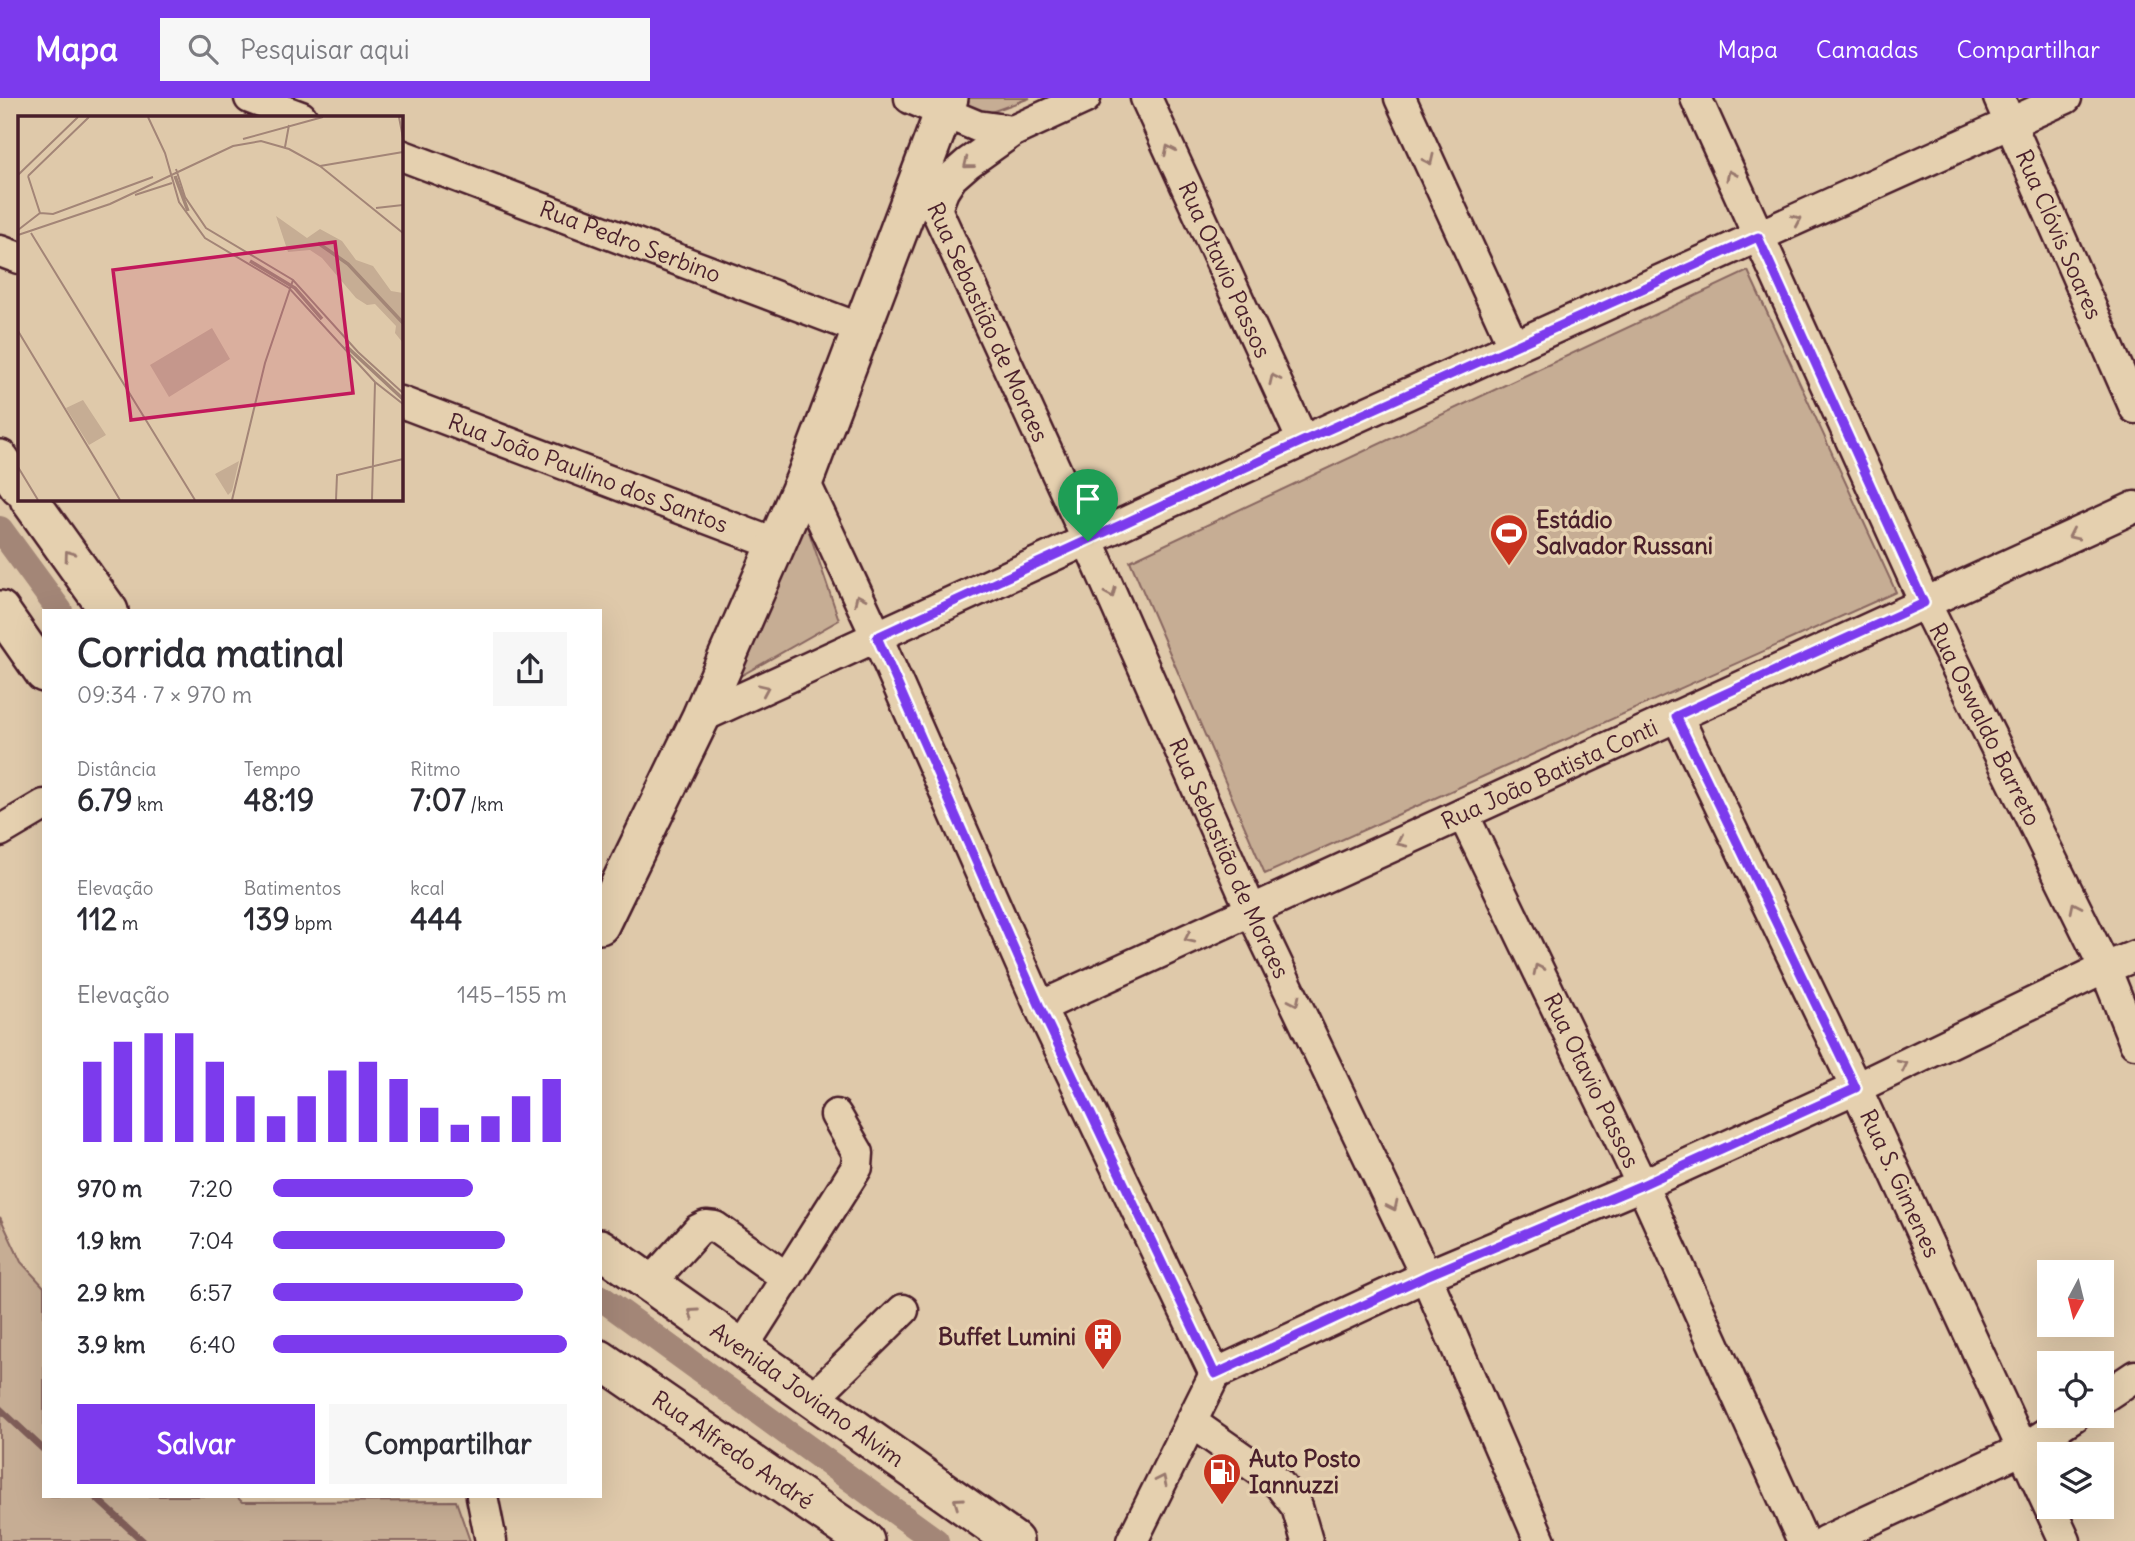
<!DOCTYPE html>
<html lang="pt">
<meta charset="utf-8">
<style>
:root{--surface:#fff;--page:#f7f7f7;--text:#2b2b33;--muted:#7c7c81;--accent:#7c3aed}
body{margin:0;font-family:Delius,sans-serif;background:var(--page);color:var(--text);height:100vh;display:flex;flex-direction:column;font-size:26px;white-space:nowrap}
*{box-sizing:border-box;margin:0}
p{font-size:23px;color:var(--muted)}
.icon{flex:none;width:38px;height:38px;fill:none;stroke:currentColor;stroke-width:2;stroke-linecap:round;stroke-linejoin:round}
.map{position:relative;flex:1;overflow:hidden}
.drawer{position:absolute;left:42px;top:511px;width:560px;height:889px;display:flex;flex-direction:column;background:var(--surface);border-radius:0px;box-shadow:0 7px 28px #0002}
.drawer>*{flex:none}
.needle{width:46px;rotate:187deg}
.fabs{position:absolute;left:2037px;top:1162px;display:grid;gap:14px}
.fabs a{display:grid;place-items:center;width:77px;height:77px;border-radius:0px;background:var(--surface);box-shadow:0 7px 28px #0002;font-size:35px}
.pin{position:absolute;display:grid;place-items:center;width:60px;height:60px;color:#fff;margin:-72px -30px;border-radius:50% 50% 50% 0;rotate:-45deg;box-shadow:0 0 7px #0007}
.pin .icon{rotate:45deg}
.round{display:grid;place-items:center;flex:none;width:74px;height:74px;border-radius:0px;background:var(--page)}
.head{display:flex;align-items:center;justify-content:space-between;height:119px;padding:0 35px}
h1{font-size:38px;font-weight:700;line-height:52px}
.figures{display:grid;grid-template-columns:repeat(3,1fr);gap:10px;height:119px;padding:7px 35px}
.figures div{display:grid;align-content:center}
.figures b{font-size:30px;font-weight:700}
.figures small{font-size:19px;font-weight:400}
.figures p{font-size:19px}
.chart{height:196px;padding:14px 35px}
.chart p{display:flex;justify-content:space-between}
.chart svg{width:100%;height:126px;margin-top:7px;stroke:var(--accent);stroke-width:6}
.primary-button{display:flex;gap:14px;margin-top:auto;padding:14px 35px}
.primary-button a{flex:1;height:80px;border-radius:0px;background:var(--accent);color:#fff;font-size:28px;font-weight:700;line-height:80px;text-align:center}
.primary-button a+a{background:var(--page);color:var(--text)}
ul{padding:0 35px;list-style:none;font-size:23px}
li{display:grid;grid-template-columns:112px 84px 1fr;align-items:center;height:52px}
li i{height:18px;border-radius:9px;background:var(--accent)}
header{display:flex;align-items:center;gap:42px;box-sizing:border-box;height:98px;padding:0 35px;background:var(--accent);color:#fff}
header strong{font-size:33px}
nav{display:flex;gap:38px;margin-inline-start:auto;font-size:24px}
.search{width:490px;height:63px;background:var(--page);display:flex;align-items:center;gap:18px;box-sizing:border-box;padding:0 24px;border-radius:0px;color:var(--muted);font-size:26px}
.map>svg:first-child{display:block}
.green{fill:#c6ad94;stroke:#886660;stroke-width:2}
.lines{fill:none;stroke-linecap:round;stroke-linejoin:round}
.stream{stroke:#7f5d59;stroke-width:7}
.canal{stroke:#a38677;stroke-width:26}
.minor-casing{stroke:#4a1f2b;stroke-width:35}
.major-casing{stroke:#4a1f2b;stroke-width:42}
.minor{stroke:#e5d0af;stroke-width:30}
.major{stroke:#e5d0af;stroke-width:37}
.oneway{stroke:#98786d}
.route-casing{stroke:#fff;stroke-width:14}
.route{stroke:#7c3aed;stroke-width:9}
.labels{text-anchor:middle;stroke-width:7;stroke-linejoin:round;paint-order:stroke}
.street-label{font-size:23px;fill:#4a1f2b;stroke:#e5d0af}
.poi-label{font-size:23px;font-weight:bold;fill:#4a1f2b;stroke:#e5d0af;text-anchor:start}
.inset-river{fill:none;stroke:#a38677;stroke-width:3.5}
.inset-road{fill:none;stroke:#a38577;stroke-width:2}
.view{fill:#c2185b;fill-opacity:0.15;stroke:#c2185b;stroke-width:3.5}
.inset-edge{fill:none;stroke:#4a1f2b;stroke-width:3.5}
</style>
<header>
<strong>Mapa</strong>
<div class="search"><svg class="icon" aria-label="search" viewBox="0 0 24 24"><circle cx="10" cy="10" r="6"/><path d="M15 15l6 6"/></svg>Pesquisar aqui</div>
<nav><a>Mapa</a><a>Camadas</a><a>Compartilhar</a></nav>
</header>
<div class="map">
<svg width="2135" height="1443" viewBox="0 0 2135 1443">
<rect width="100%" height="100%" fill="#dfc9aa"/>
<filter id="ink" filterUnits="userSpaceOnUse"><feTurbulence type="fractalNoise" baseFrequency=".0143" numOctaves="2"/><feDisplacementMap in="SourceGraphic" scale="14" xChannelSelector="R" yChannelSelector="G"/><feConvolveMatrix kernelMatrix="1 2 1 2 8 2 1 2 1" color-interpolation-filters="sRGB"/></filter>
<g filter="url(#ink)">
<path class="green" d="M 962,0 L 1030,0 L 980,18 L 961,2 Z
M 1748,173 L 1896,494 L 1265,776 L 1130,463 Z
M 804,419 L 839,522 L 737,580 Z
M 0,1119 L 21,1164 L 44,1189 L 44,1398 L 236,1398 L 242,1404 L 456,1403 L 470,1443 L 0,1443 Z"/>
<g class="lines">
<path class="stream" d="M 0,1311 L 44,1352
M 94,1398 L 143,1443"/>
<path class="canal" d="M 0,431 L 60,513
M 600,1199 L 936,1443"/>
<defs>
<g id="minor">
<path d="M 250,0 L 301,19"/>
<path d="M 910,0 L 977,28 L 1013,33"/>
<path id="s1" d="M 1146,0 L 1303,343"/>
<path d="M 1400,0 L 1514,249"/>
<path id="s2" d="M 1696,0 L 1925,505 L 2105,870 L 2135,945"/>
<path id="s3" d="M 1999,0 L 2135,310"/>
<path id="s4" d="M 401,57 L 861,231"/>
<path id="s5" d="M 920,76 L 1088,443 L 1251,812 L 1426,1178 L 1540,1443"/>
<path d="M 936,111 L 943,93 L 952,79 L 968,65 L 1013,33 L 1085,0"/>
<path d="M 0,153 L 19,160"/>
<path id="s6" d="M 401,304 L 775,446"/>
<path d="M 804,383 L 877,539 L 1040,909 L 1215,1276"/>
<path id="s7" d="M 1677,618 L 1856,990 L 2065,1443"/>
<path d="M 701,619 L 1303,343 L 2066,0"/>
<path id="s8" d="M 1463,716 L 1642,1087 L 1803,1443"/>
<path d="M 0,733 L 44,707"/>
<path id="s9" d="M 1040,909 L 2135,409"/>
<path d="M 650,1185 L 698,1132 L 706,1128 L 715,1129 L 787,1180"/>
<path d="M 742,1250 L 857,1069 L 858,1055 L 836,1017"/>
<path d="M 1215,1276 L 1426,1178 L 1642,1087 L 1856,990 L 2105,870 L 2135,858"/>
<path d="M 2102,1300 L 2135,1278"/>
<path d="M 812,1301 L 903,1212"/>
<path d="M 1191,1324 L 1279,1386 L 1297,1409 L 1307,1443"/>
<path d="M 482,1398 L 491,1443"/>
<path d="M 1132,1443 L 1215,1276"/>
<path d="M 1825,1443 L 2023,1351 L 2074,1318"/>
</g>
<g id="major">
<path d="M 0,361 L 19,388"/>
<path d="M 29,401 L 109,513"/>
<path d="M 0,512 L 44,575"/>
<path d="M 600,827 L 701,619 L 804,383 L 949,0"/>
<path id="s10" d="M 600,1150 L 1014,1443"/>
<path id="s11" d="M 600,1261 L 865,1443"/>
</g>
</defs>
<use href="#minor" class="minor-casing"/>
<use href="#major" class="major-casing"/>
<use href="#minor" class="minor"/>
<use href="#major" class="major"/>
</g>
<defs><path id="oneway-chevron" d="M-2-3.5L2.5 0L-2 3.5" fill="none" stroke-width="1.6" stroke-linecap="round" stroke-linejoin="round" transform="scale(1.75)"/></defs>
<g class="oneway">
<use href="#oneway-chevron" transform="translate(1169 52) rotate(-115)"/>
<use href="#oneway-chevron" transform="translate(1429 62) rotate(65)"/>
<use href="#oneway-chevron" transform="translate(968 66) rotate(141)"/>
<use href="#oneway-chevron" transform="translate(1731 77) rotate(-114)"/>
<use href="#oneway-chevron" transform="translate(1797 122) rotate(-24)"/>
<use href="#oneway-chevron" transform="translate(1274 281) rotate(-115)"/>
<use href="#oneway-chevron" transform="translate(2073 437) rotate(155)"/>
<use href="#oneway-chevron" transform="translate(69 457) rotate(-126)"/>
<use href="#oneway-chevron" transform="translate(1111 495) rotate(66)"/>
<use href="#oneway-chevron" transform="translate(859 501) rotate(-115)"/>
<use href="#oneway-chevron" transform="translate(764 591) rotate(-24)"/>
<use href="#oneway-chevron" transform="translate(1401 744) rotate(155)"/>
<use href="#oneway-chevron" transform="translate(2075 809) rotate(-116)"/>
<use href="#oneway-chevron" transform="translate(1189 840) rotate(155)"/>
<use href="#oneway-chevron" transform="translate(1538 871) rotate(-116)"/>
<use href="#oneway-chevron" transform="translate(1295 903) rotate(64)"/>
<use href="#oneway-chevron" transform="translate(1903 967) rotate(-26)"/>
<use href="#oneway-chevron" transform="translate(1393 1108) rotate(64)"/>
<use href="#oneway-chevron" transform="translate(693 1215) rotate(-145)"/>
<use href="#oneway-chevron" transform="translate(1162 1382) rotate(-64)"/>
<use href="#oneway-chevron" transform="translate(958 1404) rotate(-145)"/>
</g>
</g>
<g class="lines" filter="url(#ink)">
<defs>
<path id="route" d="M 1758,139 L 1924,505 L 1676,618 L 1856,990 L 1642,1087 L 1426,1178 L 1215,1276 L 1040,909 L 877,539 L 1303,343 Z"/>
</defs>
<use href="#route" class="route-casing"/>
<use href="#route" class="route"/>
</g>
<defs>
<symbol id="stadium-pin" viewBox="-11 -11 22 30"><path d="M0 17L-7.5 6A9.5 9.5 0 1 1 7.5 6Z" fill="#c8321e" stroke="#e5d0af"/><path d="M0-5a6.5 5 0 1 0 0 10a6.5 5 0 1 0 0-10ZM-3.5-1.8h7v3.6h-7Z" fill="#fff"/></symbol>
<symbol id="building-pin" viewBox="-11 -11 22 30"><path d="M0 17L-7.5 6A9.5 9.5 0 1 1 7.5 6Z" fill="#c8321e" stroke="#e5d0af"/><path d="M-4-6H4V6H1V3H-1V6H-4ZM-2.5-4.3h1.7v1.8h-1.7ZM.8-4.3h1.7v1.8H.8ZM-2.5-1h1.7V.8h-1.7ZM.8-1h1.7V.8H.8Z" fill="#fff"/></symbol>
<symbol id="fuel-pin" viewBox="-11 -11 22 30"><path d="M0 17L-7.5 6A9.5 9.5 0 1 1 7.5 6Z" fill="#c8321e" stroke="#e5d0af"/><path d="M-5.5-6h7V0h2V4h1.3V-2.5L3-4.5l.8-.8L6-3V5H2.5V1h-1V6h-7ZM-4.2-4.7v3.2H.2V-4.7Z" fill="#fff"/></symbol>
</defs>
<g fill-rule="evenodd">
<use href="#stadium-pin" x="1487" y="413" width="44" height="60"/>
<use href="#building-pin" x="1081" y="1217" width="44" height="60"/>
<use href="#fuel-pin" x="1200" y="1352" width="44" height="60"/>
</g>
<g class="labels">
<g class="street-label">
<text dy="8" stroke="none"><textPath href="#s3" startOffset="149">Rua Clóvis Soares</textPath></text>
<text dy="8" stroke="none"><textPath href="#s4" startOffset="245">Rua Pedro Serbino</textPath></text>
<text dy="8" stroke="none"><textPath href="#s1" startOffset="189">Rua Otavio Passos</textPath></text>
<text dy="8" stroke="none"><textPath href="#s5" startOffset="163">Rua Sebastião de Moraes</textPath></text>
<text dy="8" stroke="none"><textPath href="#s6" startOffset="200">Rua João Paulino dos Santos</textPath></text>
<text dy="8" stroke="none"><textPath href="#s2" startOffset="690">Rua Oswaldo Barreto</textPath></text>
<text dy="8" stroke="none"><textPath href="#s9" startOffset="560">Rua João Batista Conti</textPath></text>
<text dy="8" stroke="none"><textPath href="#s5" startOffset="751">Rua Sebastião de Moraes</textPath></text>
<text dy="8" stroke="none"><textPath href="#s8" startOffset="296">Rua Otavio Passos</textPath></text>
<text dy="8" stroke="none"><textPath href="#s7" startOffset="518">Rua S. Gimenes</textPath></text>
<text dy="8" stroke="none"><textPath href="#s10" startOffset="254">Avenida Joviano Alvim</textPath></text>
<text dy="8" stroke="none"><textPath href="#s11" startOffset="161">Rua Alfredo André</textPath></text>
</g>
<g class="poi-label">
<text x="1536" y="430">Estádio<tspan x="1536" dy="26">Salvador Russani</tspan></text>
<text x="1076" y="1247" text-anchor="end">Buffet Lumini</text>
<text x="1249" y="1369">Auto Posto<tspan x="1249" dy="26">Iannuzzi</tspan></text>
</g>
</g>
<g transform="translate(18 18)">
<rect width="385" height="385" fill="#dfc9aa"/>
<path d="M 258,100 L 289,122 L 302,113 L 324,125 L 338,144 L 355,150 L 373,175 L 385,177 L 385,227 L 377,217 L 378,210 L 357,188 L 349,189 L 338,182 L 304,142 L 292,134 L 270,136 ZM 194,212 L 212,243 L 151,281 L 132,249 ZM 65,284 L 88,319 L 71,329 L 48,292 ZM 221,345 L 214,375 L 210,379 L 197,358 Z" fill="#c6ad94"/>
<path class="inset-river" d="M 157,60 L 170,95M 300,127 L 330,148 L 385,207M 232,145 L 277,172 L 304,203M 328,230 L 385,283"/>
<path class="inset-road" d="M 130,1 L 147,37 L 161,86 L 187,122 L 271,172 L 357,266 L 385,288M 381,1 L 385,22M 225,23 L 305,1M 267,31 L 271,9M 302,50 L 385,36M 158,53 L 167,81 L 188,112 L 275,164 L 340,236 L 385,277M 0,59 L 60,1M 10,60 L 71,1M 10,60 L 22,97M 117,79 L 154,67M 358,92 L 385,89M 22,97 L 35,98 L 135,61M 0,114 L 22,97M 13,117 L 177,384M 0,119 L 92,88 L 215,30 L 243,25 L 271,33 L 302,50 L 385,117M 0,215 L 102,384M 0,351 L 20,384M 214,384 L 247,247 L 275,164M 318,384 L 319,359 L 385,343M 354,384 L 357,266"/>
<path class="view" d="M 317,126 L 335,277 L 113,304 L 95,154 Z"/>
<rect width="385" height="385" class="inset-edge"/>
</g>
</svg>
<div class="fabs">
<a><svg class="needle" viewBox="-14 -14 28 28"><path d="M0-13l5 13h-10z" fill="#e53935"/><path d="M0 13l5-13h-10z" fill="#7c7c81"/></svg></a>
<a><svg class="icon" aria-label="locate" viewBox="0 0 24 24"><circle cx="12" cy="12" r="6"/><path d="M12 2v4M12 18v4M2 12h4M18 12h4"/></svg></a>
<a><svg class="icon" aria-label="layers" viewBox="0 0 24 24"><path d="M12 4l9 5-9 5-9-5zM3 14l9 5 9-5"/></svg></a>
</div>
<div class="pin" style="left:1088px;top:443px;background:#1e9e55"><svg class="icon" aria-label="arrive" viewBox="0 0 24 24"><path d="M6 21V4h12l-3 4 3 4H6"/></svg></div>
<section class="drawer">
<div class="head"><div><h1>Corrida matinal</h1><p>09:34 · 7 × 970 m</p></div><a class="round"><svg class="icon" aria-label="share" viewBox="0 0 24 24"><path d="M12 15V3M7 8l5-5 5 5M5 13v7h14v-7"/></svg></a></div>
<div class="figures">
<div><p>Distância</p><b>6.79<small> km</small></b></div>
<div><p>Tempo</p><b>48:19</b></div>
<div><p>Ritmo</p><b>7:07<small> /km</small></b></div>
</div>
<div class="figures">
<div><p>Elevação</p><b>112<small> m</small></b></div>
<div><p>Batimentos</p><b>139<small> bpm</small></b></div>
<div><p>kcal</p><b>444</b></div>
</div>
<div class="chart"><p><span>Elevação</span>145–155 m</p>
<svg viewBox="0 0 160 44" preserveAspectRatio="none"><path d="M5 44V16M15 44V9M25 44V6M35 44V6M45 44V16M55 44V28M65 44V35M75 44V28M85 44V19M95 44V16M105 44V22M115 44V32M125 44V38M135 44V35M145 44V28M155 44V22"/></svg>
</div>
<ul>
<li><b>970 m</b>7:20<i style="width:68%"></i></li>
<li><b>1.9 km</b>7:04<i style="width:79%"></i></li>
<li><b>2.9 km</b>6:57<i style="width:85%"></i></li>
<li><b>3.9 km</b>6:40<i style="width:100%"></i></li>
</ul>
<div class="primary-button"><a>Salvar</a><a>Compartilhar</a></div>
</section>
</div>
